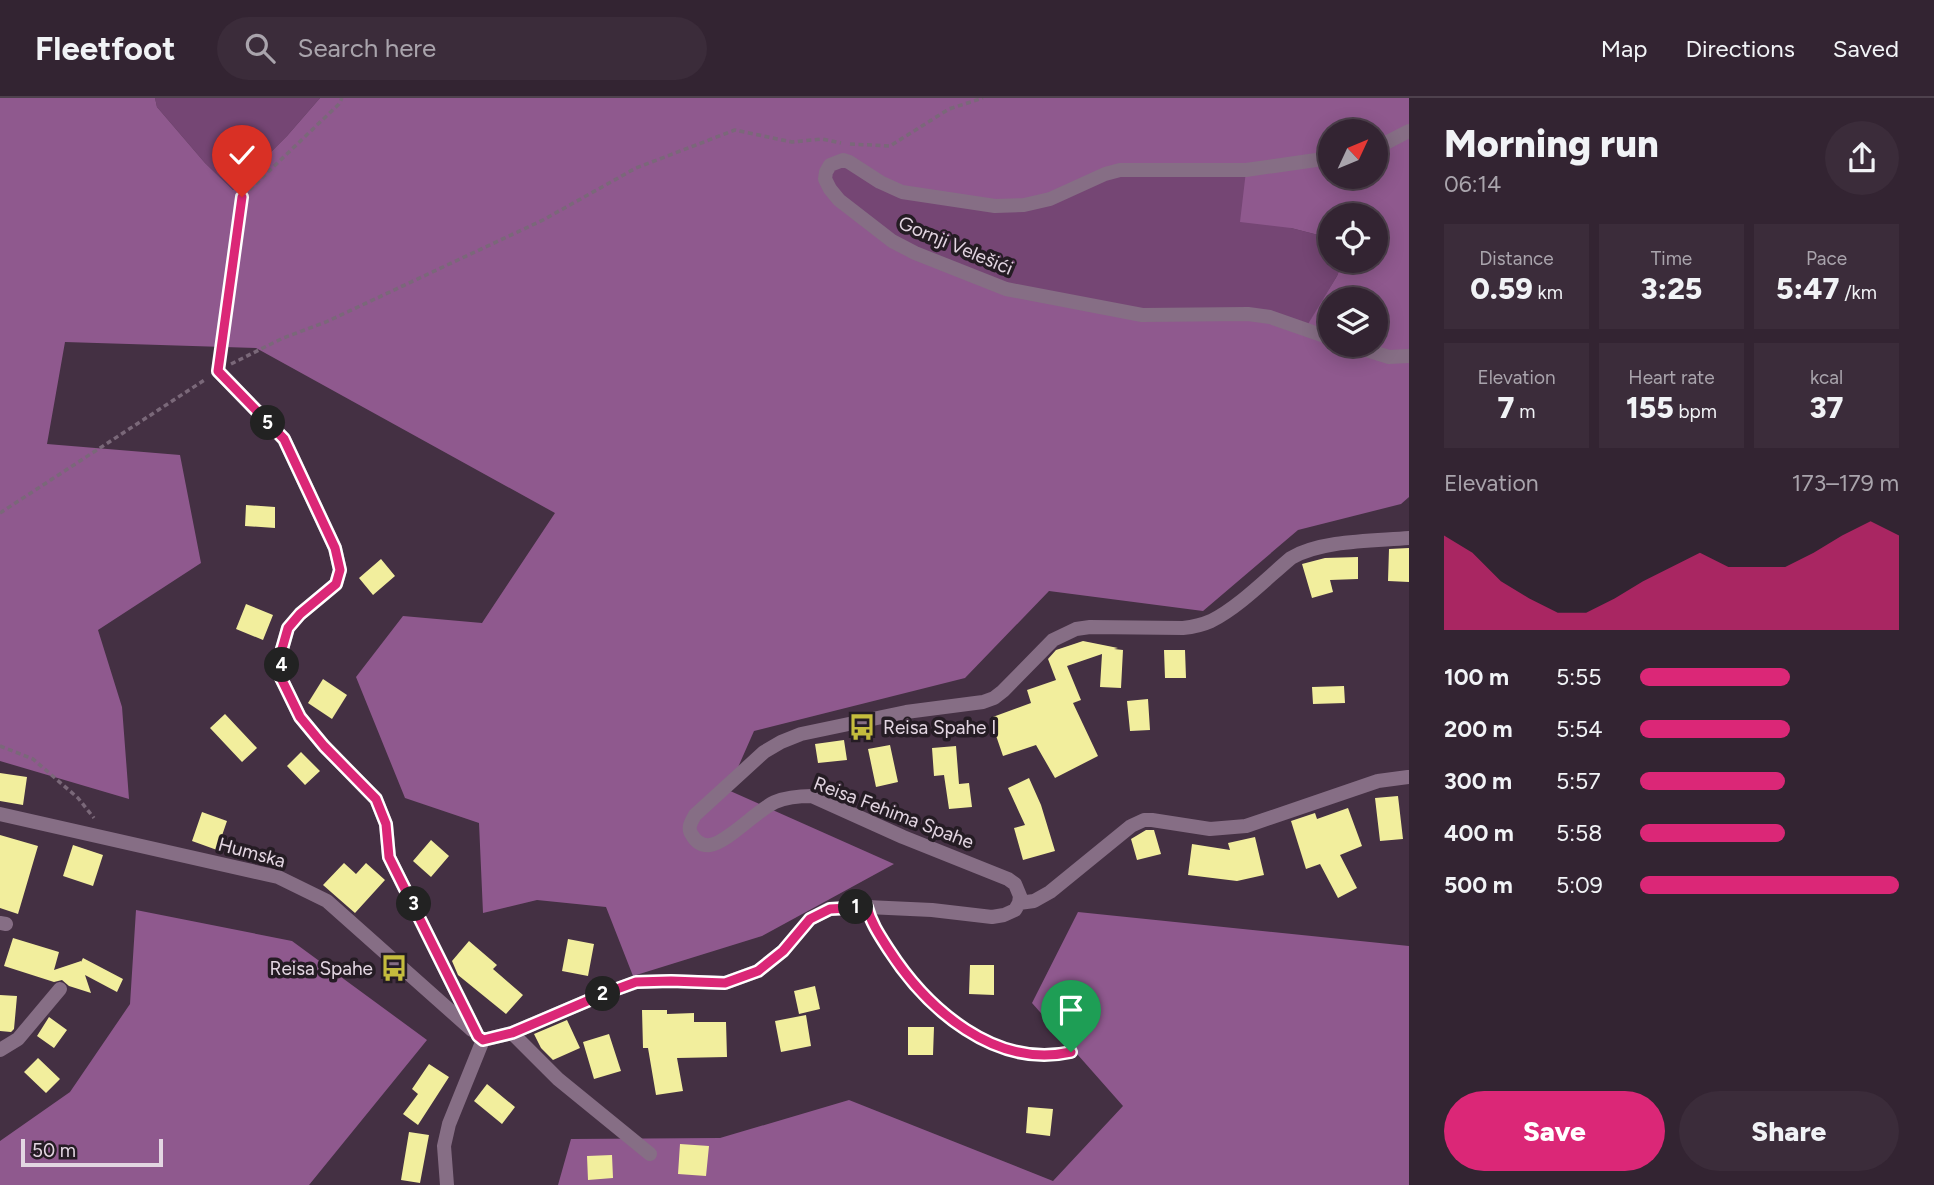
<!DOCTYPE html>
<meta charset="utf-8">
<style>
:root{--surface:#332432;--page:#3b2c3a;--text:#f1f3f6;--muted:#a9a4ac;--line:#4e414d;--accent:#db2777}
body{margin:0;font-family:Figtree,sans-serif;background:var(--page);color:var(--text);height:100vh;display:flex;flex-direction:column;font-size:26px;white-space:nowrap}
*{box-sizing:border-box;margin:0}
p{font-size:23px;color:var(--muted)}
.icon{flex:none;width:38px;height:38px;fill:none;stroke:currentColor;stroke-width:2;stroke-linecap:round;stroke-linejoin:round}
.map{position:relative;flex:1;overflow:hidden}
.side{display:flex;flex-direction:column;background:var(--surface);width:525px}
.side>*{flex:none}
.needle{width:46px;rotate:46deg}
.buttons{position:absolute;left:1318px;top:21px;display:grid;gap:14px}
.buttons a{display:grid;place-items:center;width:70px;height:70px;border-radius:50%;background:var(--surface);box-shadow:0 4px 18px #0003,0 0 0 2px var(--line);font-size:35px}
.scale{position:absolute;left:21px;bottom:18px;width:142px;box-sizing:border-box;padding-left:7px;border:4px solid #e3d6e2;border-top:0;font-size:19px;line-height:24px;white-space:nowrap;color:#e3d6e2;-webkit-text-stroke:5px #251c24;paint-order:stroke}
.pin{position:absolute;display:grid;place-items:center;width:60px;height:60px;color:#fff;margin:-72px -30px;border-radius:50% 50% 50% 0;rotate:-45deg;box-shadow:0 0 7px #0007}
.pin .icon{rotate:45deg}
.km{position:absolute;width:35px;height:35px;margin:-18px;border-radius:50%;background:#222;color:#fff;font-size:19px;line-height:35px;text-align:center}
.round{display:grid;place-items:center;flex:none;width:74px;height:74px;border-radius:37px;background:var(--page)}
.overview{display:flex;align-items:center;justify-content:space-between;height:119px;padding:0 35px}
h1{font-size:38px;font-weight:800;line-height:52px}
.figures{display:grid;grid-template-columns:repeat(3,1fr);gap:10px;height:119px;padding:7px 35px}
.figures div{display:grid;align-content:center;border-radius:0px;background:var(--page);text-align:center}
.figures b{font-size:30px;font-weight:800}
.figures small{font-size:19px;font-weight:400}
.figures p{font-size:19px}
.chart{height:196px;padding:14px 35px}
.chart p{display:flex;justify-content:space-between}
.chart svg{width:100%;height:126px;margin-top:7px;fill:var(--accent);opacity:.7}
.button{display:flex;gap:14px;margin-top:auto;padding:14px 35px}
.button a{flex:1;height:80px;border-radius:42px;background:var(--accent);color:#fff;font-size:28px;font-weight:800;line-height:80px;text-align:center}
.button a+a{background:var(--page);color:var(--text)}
ul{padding:0 35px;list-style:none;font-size:23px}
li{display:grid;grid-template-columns:112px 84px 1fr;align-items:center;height:52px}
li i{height:18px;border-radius:9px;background:var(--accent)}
header{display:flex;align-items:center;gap:42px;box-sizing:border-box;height:98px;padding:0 35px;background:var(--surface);border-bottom:2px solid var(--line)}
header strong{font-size:33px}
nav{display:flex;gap:38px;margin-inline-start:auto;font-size:24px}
.search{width:490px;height:63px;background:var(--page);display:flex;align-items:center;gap:18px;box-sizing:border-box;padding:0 24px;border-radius:38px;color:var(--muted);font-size:26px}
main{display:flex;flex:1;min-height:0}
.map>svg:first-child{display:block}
.green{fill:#754674}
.forest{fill:#8f598e;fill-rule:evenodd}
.building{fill:#f2ee9d}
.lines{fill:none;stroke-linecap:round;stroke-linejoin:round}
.path{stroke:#7a6879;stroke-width:3.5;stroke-dasharray:5 3.5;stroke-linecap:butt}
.service{stroke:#866e85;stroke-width:10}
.minor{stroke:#866e85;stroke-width:14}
.route-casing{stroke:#fff;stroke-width:14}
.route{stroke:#db2777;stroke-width:9}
.labels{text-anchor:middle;stroke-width:7;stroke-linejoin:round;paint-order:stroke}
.street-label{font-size:19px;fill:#e3d6e2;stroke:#251c24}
.poi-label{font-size:19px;fill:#e3d6e2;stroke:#251c24;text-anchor:start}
</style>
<header>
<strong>Fleetfoot</strong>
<div class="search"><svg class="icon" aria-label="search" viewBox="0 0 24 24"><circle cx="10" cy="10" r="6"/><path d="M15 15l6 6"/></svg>Search here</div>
<nav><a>Map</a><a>Directions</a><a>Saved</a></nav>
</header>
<main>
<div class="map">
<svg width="1409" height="1087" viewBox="0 0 1409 1087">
<rect width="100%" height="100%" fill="#443043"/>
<path class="green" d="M 155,0 L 320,0 L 287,38 L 233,92 L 205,65 L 157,9 Z
M 830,67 L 1105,76 L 1246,72 L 1291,130 L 1330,140 L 1330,163 L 1343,163 L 1337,178 L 1305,232 L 1142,217 L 1006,191 L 915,155 L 839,102 L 826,74 Z"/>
<path class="forest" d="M 0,0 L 155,0 L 157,9 L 205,65 L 233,92 L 287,38 L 320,0 L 1409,0 L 1409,399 L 1401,406 L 1298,432 L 1203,513 L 1049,493 L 965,580 L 754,633 L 728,692 L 894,766 L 762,838 L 633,878 L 606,809 L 537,802 L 483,815 L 479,725 L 405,700 L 356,579 L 403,518 L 482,525 L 555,415 L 256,250 L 65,244 L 47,346 L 180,357 L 201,465 L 98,532 L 122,609 L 129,701 L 0,663 ZM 1330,33 L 1376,33 L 1376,79 L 1330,79 ZM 843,62 L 902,94 L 1024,107 L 1134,71 L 1246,73 L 1240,124 L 1291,130 L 1330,140 L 1330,117 L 1376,117 L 1376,163 L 1343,163 L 1337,178 L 1305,231 L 1248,216 L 1142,217 L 1006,191 L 872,129 L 825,82 ZM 1330,201 L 1376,201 L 1376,247 L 1330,247 Z
M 136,812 L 292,843 L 427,942 L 309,1087 L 0,1087 L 0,1043 L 70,994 L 130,906 Z
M 1078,814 L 1409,848 L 1409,1087 L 558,1087 L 571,1041 L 720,1040 L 849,1002 L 1053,1083 L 1123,1008 L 1032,905 Z"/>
<path class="building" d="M 246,407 L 275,409 L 275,430 L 245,428 Z
M 1409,450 L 1409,484 L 1388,483 L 1389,451 Z
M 1358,459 L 1358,481 L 1330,482 L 1333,494 L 1312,500 L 1302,466 L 1325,460 Z
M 381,461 L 395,478 L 373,497 L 359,480 Z
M 246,506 L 273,517 L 263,542 L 236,531 Z
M 1083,543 L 1118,550 L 1114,551 L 1123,552 L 1121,590 L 1100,589 L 1102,556 L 1067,568 L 1081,602 L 1073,605 L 1098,658 L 1055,680 L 1036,647 L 1003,658 L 990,620 L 1031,605 L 1027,592 L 1056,582 L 1048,561 L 1056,552 Z
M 1164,552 L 1185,552 L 1186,580 L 1165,580 Z
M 323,581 L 347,597 L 332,621 L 308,605 Z
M 1344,588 L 1345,605 L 1313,606 L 1312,589 Z
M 1148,601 L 1150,632 L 1130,633 L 1127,603 Z
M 225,616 L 257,650 L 242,664 L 210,630 Z
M 844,642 L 847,662 L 818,665 L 815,646 Z
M 890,647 L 898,684 L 876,689 L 868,651 Z
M 956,648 L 959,686 L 969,685 L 972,709 L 949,711 L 944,677 L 934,678 L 932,650 Z
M 301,654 L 320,673 L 305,687 L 287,668 Z
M 0,675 L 27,679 L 23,707 L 0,703 Z
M 1029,680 L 1041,707 L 1055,753 L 1023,762 L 1014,730 L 1025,727 L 1008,690 Z
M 1398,698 L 1403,741 L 1380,743 L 1375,700 Z
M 1348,710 L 1362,748 L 1340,757 L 1357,790 L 1338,800 L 1320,766 L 1306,771 L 1291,723 L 1315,715 L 1317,721 Z
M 202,714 L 227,723 L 217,752 L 192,743 Z
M 1146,732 L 1154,732 L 1161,756 L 1137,762 L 1131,741 Z
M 0,737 L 38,748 L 18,816 L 0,810 Z
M 1255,739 L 1264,777 L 1237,783 L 1188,777 L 1192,746 L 1230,752 L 1228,745 Z
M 431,742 L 449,758 L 431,779 L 413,763 Z
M 73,747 L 103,757 L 93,788 L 63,778 Z
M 344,765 L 356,776 L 366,765 L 385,782 L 355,815 L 323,787 Z
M 13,840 L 59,854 L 54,872 L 81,863 L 81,864 L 83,860 L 123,881 L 117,894 L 85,877 L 91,895 L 69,888 L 62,882 L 54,884 L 4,868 Z
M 568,841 L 594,846 L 588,878 L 562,873 Z
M 469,843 L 497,867 L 493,871 L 523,897 L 506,916 L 458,877 L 452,863 Z
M 970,867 L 994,867 L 994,897 L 969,896 Z
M 815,888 L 820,911 L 799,916 L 794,893 Z
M 0,897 L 17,898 L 14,931 L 11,934 L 0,933 Z
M 642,912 L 667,912 L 667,916 L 694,915 L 694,924 L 726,924 L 727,959 L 677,960 L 683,993 L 656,997 L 648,950 L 643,950 Z
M 806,917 L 811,948 L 781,954 L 775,923 Z
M 49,919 L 67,932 L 54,950 L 37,938 Z
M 567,922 L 580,950 L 553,962 L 541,950 L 534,936 Z
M 908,929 L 934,929 L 933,957 L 908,957 Z
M 609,936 L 621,973 L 594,981 L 583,944 Z
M 38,960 L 60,981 L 46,995 L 24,974 Z
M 429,966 L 449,979 L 418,1027 L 403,1016 L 418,996 L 412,991 Z
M 487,986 L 515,1009 L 502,1026 L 474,1003 Z
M 1028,1009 L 1053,1011 L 1050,1038 L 1026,1035 Z
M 409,1034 L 429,1037 L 420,1085 L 401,1082 Z
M 680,1046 L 709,1048 L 706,1078 L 678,1076 Z
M 612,1057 L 613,1080 L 588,1082 L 587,1058 Z"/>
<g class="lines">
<path class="path" d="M 850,46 L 890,48 L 949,11 L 983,0
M 220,257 L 242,99 L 339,6 L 342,0
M 231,266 L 283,240 L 326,224 L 543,122 L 636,70 L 735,32 L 792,44 L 822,41 L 841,45
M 0,415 L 206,281
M 0,648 L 33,661 L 78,700 L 94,720"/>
<path class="service" d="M 867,809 C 871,825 880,838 889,852 C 927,911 995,971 1071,954"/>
<path class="minor" d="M 1376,50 L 1409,33
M 1330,60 L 1246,72 L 1120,72 L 1105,76 L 1050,101 L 1024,107 L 995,108 L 902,94 L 880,84 L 849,64 L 843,62 L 830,67 L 826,74 L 825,81 L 830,91 L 839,102 L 892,143 L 915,155 L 1006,191 L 1142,217 L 1248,216 L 1270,219 L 1330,240
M 1350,247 L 1389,259 L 1409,258
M 218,273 L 284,341 L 335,450 L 340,472 L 336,486 L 300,516 L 288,530 L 282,551 L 281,580 L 300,619 L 324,648 L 376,701 L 386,726 L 389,759 L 478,938
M 0,716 L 278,779 L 327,803 L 472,932
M 1019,805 L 1034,803 L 1050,794 L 1131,728 L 1144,722 L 1152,722 L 1210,731 L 1246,728 L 1378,683 L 1408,679
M 0,825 L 6,826
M 512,935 L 558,981 L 650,1056
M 483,942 L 512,935 L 606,895 L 637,884 L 671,883 L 725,885 L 758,873 L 783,853 L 810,821 L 829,811 L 867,809 L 932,812 L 992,819 L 1004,817 L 1015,812 L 1019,805 L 1020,798 L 1015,786 L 1008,781 L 903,739 L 812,698 C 798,698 787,699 775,704 C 757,712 727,745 710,747 C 702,748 696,744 692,737 C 687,730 691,724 695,717 L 764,654 L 781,644 L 801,636 L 906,614 L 983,604 L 994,600 L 1003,593 L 1053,542 L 1076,531 L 1090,529 L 1183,530 C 1193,529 1202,527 1211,523 C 1239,509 1267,480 1291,460 C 1321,442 1374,443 1409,440
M 0,952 L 18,941 L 60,891
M 447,1087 L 444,1048 L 449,1026 L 483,942"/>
</g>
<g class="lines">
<defs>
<path id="route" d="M 242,99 L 218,273 L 284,341 L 335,450 L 340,472 L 336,486 L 300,516 L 288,530 L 282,551 L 281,580 L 300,619 L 324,648 L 376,701 L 386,726 L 389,759 L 478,938 L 483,942 L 512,935 L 606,895 L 636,884 L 671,883 L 725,885 L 758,873 L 783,853 L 810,821 L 830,811 L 867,809 C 871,825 880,838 889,852 C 927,911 995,971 1071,954"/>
</defs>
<use href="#route" class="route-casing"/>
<use href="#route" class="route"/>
</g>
<defs>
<symbol id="bus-bare" viewBox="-9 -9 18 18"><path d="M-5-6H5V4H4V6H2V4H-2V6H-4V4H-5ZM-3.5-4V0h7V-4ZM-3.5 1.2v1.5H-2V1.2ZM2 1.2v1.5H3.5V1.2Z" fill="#c5bc3d" stroke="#251c24" stroke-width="2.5" paint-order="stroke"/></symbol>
</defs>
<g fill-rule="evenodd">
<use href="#bus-bare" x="843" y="610" width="38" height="38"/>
<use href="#bus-bare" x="375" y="851" width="38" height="38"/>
</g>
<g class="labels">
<g class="street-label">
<text transform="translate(956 147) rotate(23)" y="7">Gornji Velešići</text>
<text transform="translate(894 714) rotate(21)" y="7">Reisa Fehima Spahe</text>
<text transform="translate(252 754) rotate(15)" y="7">Humska</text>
</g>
<g class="poi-label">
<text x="883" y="636">Reisa Spahe I</text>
<text x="373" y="877" text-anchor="end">Reisa Spahe</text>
</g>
</g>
</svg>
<div class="buttons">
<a><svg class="needle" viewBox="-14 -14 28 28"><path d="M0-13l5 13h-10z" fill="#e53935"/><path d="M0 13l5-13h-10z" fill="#a9a4ac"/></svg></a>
<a><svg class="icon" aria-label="locate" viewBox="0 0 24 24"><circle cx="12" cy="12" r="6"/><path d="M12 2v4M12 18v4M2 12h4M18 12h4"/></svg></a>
<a><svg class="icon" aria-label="layers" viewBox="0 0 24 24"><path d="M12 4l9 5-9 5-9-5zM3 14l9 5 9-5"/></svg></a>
</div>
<div class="scale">50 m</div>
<div class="pin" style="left:1071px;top:954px;background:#1e9e55"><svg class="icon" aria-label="arrive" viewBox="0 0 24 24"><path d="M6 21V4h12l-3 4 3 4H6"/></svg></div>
<div class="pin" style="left:242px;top:99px;background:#d93025"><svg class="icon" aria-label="check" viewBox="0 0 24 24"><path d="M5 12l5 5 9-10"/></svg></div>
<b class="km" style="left:856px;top:809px">1</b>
<b class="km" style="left:603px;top:896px">2</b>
<b class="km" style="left:414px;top:806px">3</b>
<b class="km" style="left:282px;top:567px">4</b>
<b class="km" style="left:268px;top:325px">5</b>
</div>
<section class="side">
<div class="overview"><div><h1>Morning run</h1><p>06:14</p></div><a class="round"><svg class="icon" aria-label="share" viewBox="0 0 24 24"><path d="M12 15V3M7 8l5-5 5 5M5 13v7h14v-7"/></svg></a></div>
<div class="figures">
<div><p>Distance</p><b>0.59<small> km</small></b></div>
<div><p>Time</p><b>3:25</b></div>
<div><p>Pace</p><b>5:47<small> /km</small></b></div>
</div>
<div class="figures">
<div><p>Elevation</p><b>7<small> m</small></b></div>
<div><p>Heart rate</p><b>155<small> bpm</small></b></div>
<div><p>kcal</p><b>37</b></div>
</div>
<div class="chart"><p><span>Elevation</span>173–179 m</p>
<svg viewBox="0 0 160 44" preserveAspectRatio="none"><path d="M0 44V11L10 17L20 27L30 33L40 38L50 38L60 33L70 27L80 22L90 17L100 22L110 22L120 22L130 17L140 11L150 6L160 11V44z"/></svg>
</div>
<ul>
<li><b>100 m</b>5:55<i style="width:58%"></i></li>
<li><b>200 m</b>5:54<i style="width:58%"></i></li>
<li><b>300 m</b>5:57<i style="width:56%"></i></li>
<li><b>400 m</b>5:58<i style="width:56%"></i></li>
<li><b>500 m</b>5:09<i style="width:100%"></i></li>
</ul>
<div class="button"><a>Save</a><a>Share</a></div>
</section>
</main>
